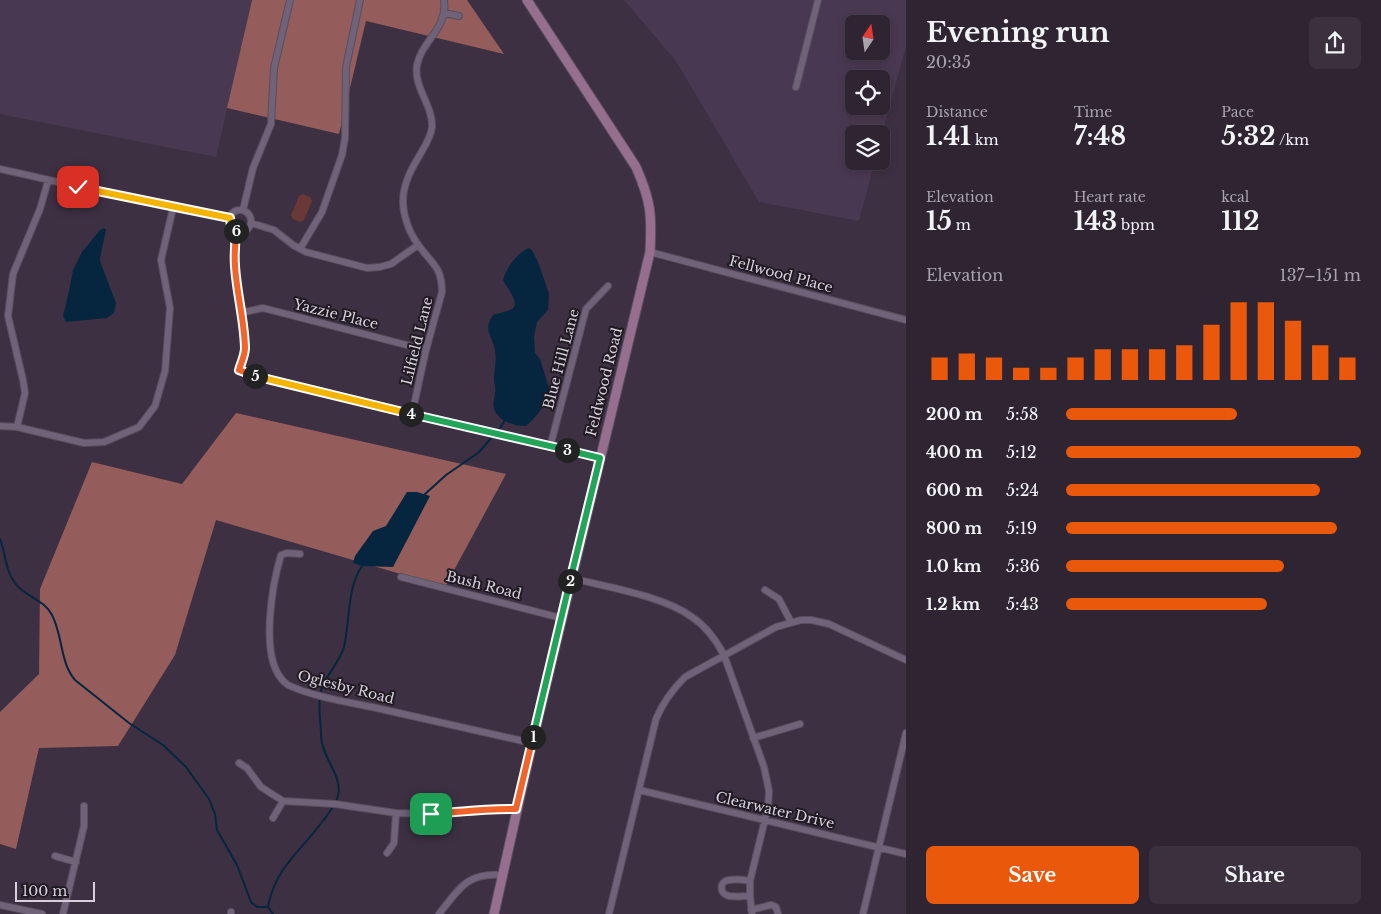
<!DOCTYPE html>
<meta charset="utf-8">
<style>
:root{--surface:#2e2432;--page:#3a303e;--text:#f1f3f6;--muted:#a7a4ac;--line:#49414d;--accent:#ea580c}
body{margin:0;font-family:"Libre Baskerville",serif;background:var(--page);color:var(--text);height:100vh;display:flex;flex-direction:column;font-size:19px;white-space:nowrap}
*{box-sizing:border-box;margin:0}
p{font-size:16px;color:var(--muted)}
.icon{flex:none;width:28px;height:28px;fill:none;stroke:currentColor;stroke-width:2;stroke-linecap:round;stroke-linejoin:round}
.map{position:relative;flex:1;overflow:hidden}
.side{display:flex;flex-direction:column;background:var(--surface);width:475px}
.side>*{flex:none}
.needle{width:32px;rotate:13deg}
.tools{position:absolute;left:845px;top:15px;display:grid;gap:10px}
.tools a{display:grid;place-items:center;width:45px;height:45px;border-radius:8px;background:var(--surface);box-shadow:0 2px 8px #0003,0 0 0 1px var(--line);font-size:25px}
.scale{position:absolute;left:15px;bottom:12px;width:80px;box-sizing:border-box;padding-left:5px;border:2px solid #d7cfdb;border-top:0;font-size:14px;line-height:18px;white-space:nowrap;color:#d7cfdb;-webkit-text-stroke:4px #201a23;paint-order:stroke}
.pin{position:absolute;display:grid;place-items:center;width:42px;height:42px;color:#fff;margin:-21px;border-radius:10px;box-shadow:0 2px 8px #0006}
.km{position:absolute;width:25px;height:25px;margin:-12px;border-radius:50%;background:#222;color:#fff;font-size:14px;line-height:25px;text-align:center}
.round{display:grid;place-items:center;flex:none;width:52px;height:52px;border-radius:8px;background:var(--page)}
.summary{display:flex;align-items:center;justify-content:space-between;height:85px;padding:0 20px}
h1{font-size:28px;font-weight:700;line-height:38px}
.stats{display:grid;grid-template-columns:repeat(3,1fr);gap:8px;height:85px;padding:5px 20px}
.stats div{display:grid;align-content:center}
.stats b{font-size:25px;font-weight:700}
.stats small{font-size:14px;font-weight:400}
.stats p{font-size:14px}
.chart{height:140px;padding:10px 20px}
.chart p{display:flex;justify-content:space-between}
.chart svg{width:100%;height:90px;margin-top:5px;stroke:var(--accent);stroke-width:6}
.cta{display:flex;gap:10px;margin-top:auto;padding:10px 20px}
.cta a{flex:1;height:58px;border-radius:8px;background:var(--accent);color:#fff;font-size:20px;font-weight:700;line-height:58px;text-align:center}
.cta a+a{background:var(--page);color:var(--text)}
ul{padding:0 20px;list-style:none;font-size:16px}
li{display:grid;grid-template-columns:80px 60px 1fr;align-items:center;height:38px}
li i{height:12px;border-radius:6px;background:var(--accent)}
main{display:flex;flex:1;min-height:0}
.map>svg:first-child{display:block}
.built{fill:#493851;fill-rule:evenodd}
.green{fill:#6b3838}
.forest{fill:#945c5b}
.water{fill:#06263f}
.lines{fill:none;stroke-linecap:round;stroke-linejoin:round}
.stream{stroke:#06263f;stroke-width:2}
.street-casing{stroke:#594e5e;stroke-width:8}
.secondary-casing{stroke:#594e5e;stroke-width:11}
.street{stroke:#706278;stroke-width:6}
.secondary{stroke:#966f8e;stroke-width:9}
.split-1-casing{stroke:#fff;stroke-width:10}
.split-2-casing{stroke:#fff;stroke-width:10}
.split-3-casing{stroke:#fff;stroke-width:10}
.split-4-casing{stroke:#fff;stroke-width:10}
.split-5-casing{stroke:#fff;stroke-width:10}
.split-6-casing{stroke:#fff;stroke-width:10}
.split-7-casing{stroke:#fff;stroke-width:10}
.split-1{stroke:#f0652b;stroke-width:6}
.split-2{stroke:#22a559;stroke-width:6}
.split-3{stroke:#22a559;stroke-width:6}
.split-4{stroke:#22a559;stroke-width:6}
.split-5{stroke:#f5b400;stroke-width:6}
.split-6{stroke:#f0652b;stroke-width:6}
.split-7{stroke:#f5b400;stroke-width:6}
.labels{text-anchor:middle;stroke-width:4;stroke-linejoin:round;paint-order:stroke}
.street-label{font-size:14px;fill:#d7cfdb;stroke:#201a23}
</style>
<main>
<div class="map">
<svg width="906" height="914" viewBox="0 0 906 914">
<rect width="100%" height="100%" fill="#3d3043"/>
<path class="built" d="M 0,0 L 252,0 L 216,157 L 0,114 Z
M 624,0 L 906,0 L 906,46 L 881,138 L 881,134 L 854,134 L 854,161 L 875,161 L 859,221 L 759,202 L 676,61 ZM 854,24 L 881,24 L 881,51 L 854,51 ZM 854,79 L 881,79 L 881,106 L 854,106 Z"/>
<path class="green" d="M 303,194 L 310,197 L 312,201 L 304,220 L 300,222 L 293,219 L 291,215 L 299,196 Z"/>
<path class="forest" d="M 252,0 L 467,0 L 504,54 L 366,21 L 339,134 L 227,108 Z
M 236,413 L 506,474 L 445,587 L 216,520 L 175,655 L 118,746 L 39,748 L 16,849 L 0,844 L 0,712 L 39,674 L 40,589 L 92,462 L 182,484 Z"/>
<path class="water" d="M 104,228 L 106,230 L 100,258 L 101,264 L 116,303 L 114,313 L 107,318 L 66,322 L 63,316 L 69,291 L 73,270 L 82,252 L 100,230 Z
M 529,248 L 532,250 L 538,262 L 549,294 L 548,310 L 537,322 L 534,337 L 535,353 L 540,359 L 550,391 C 543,408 540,413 526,426 C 514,426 498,421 494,409 C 492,403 495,399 495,393 C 496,389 494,383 494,378 C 494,369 497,360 495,351 C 493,336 482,331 493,315 C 498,313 507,312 512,309 C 521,303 506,287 503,280 C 506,269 517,252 529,248 Z
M 407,492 L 417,492 L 430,496 L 393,567 L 362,566 L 353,563 L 355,556 L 373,531 L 386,526 Z"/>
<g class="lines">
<path class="stream" d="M 499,430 L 505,420
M 424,495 L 446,475 L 478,453 L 494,435
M 0,539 C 6,554 5,570 15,583 C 25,597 45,600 52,615 C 63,636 60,663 75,680 L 129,723 L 163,745 L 186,767 L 209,799 L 215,814 L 217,830 L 237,865 L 251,902 L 257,907 L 268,907
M 273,914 L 268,907 C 275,868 300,852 322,822 C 328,814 335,806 338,796 C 343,775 322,759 321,736 C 321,723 318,707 320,694 C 324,676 339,664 344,647 C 350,622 347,587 362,566"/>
<defs>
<path id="street" d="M 444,13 L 459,16
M 796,87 L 818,0
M 0,169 L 173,208 L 229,218
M229 221a11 11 0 1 1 22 0a11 11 0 1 1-22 0Z
M 243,210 L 253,168 L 271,124 L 274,68 L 290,0
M 251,223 L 274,230 L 293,245 L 306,252 L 367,268 L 380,267 L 391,264 L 418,245
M 237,231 C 229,271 244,308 244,348 C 245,355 241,363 239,371 L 412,414 L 600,458
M 300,249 L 322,212 L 342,155 L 345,138 L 346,67 L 360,0
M 650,252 L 906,320
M 240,313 L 263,308 L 426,350
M 412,414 L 426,350 L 442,292 C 442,265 430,263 417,243 C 409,232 403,215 403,201 C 403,185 410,171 418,158 C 423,149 431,138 432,127 C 433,105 413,87 417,65 C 422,40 448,29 444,0
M 0,426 L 17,427 L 84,443 L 104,442 L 139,427 L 155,406 L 165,371 L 170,308 L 161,260 L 173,208
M 17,427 L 25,393 L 23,380 L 8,316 L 13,274 L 40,209 L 48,181
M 550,447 L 586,309 L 608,286
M 300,554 L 287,553 L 281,555 C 272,585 261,651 280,677 C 282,680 285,683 288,685 C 311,696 347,702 372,707 C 426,719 479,731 532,743
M 401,577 L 561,618
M 571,578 C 606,587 664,596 692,617 C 707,627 716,640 724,655 L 764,767 L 769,791 L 768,807 L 750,881 L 750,896 L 752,914
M 765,590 L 779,599 L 791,622
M 753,738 L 800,724
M 239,763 L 247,768 L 261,787 L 283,801 L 335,804 L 396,813 L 431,814 L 470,812 L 495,808 L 516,809
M 639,790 L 906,854
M 273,818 L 283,801
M 387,853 L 394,843 L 396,813
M 55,856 L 76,862
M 750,896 C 743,896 736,897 729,896 C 719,894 719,881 729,880 C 736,879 744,880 750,881
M 0,905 L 42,914
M 751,910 L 771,905 L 776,907 L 778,914
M 231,912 L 231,914
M 63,914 L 84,826 L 84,806
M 439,914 C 459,889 467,872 502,875
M 609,914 L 656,719 C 663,702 672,690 685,677 L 776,627 L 801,620 L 811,620 L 829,624 L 906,660
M 863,914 L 906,733"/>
<path id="secondary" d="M 494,914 L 532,743 L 650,252 C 652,215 651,201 636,167 L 527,0"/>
</defs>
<use href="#street" class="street-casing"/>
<use href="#secondary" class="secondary-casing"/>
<use href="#street" class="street"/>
<use href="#secondary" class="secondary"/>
</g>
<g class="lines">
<defs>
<path id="split-1" d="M 431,814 C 459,812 488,808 516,809 L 533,737"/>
<path id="split-2" d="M 533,737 L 570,581"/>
<path id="split-3" d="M 567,450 L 600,458 L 570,581"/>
<path id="split-4" d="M 411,414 L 567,450"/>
<path id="split-5" d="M 255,376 L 411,414"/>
<path id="split-6" d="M 236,231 L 237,231 C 229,271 244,308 245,348 C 245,355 241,363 239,370 L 255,376"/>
<path id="split-7" d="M 78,187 L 230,218 L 231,226 L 236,231"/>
</defs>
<use href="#split-1" class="split-1-casing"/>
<use href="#split-2" class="split-2-casing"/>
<use href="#split-3" class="split-3-casing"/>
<use href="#split-4" class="split-4-casing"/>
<use href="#split-5" class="split-5-casing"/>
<use href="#split-6" class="split-6-casing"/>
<use href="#split-7" class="split-7-casing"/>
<use href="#split-1" class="split-1"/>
<use href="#split-2" class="split-2"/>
<use href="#split-3" class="split-3"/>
<use href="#split-4" class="split-4"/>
<use href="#split-5" class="split-5"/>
<use href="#split-6" class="split-6"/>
<use href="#split-7" class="split-7"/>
</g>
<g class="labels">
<g class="street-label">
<text transform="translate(781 274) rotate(15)" y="5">Fellwood Place</text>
<text transform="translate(336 314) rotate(14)" y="5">Yazzie Place</text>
<text transform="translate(417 341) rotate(-76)" y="5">Lilfield Lane</text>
<text transform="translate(561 359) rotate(-75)" y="5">Blue Hill Lane</text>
<text transform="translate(604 382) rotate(-76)" y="5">Feldwood Road</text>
<text transform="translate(484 585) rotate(14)" y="5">Bush Road</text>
<text transform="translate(346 687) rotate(14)" y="5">Oglesby Road</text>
<text transform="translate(775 810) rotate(13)" y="5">Clearwater Drive</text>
</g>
</g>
</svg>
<div class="tools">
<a><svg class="needle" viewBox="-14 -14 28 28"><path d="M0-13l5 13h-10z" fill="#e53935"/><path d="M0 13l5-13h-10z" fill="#a7a4ac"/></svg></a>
<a><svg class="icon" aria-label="locate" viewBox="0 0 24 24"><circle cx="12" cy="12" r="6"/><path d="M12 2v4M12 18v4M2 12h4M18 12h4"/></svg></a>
<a><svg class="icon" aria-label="layers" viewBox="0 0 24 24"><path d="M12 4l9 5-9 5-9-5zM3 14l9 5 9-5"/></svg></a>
</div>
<div class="scale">100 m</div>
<div class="pin" style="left:431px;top:814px;background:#1e9e55"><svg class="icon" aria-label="arrive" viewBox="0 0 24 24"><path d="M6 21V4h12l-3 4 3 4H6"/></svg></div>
<div class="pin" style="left:78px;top:187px;background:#d93025"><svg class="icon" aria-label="check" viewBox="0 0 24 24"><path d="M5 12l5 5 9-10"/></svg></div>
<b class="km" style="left:533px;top:737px">1</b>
<b class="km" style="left:570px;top:581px">2</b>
<b class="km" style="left:567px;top:450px">3</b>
<b class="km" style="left:411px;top:414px">4</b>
<b class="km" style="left:255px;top:376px">5</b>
<b class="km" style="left:236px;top:231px">6</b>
</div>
<section class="side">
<div class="summary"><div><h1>Evening run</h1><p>20:35</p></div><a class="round"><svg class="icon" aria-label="share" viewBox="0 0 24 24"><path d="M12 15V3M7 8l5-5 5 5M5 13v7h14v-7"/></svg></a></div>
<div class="stats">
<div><p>Distance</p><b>1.41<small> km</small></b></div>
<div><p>Time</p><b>7:48</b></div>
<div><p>Pace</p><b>5:32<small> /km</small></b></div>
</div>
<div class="stats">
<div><p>Elevation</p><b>15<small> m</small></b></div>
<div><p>Heart rate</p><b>143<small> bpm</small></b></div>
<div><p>kcal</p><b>112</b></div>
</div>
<div class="chart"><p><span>Elevation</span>137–151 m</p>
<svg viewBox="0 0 160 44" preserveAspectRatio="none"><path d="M5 44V33M15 44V31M25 44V33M35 44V38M45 44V38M55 44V33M65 44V29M75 44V29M85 44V29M95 44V27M105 44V17M115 44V6M125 44V6M135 44V15M145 44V27M155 44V33"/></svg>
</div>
<ul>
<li><b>200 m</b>5:58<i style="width:58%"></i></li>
<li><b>400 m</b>5:12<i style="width:100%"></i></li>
<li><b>600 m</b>5:24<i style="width:86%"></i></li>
<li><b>800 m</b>5:19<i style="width:92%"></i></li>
<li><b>1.0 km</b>5:36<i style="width:74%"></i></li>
<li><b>1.2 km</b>5:43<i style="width:68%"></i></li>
</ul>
<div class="cta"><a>Save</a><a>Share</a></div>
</section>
</main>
